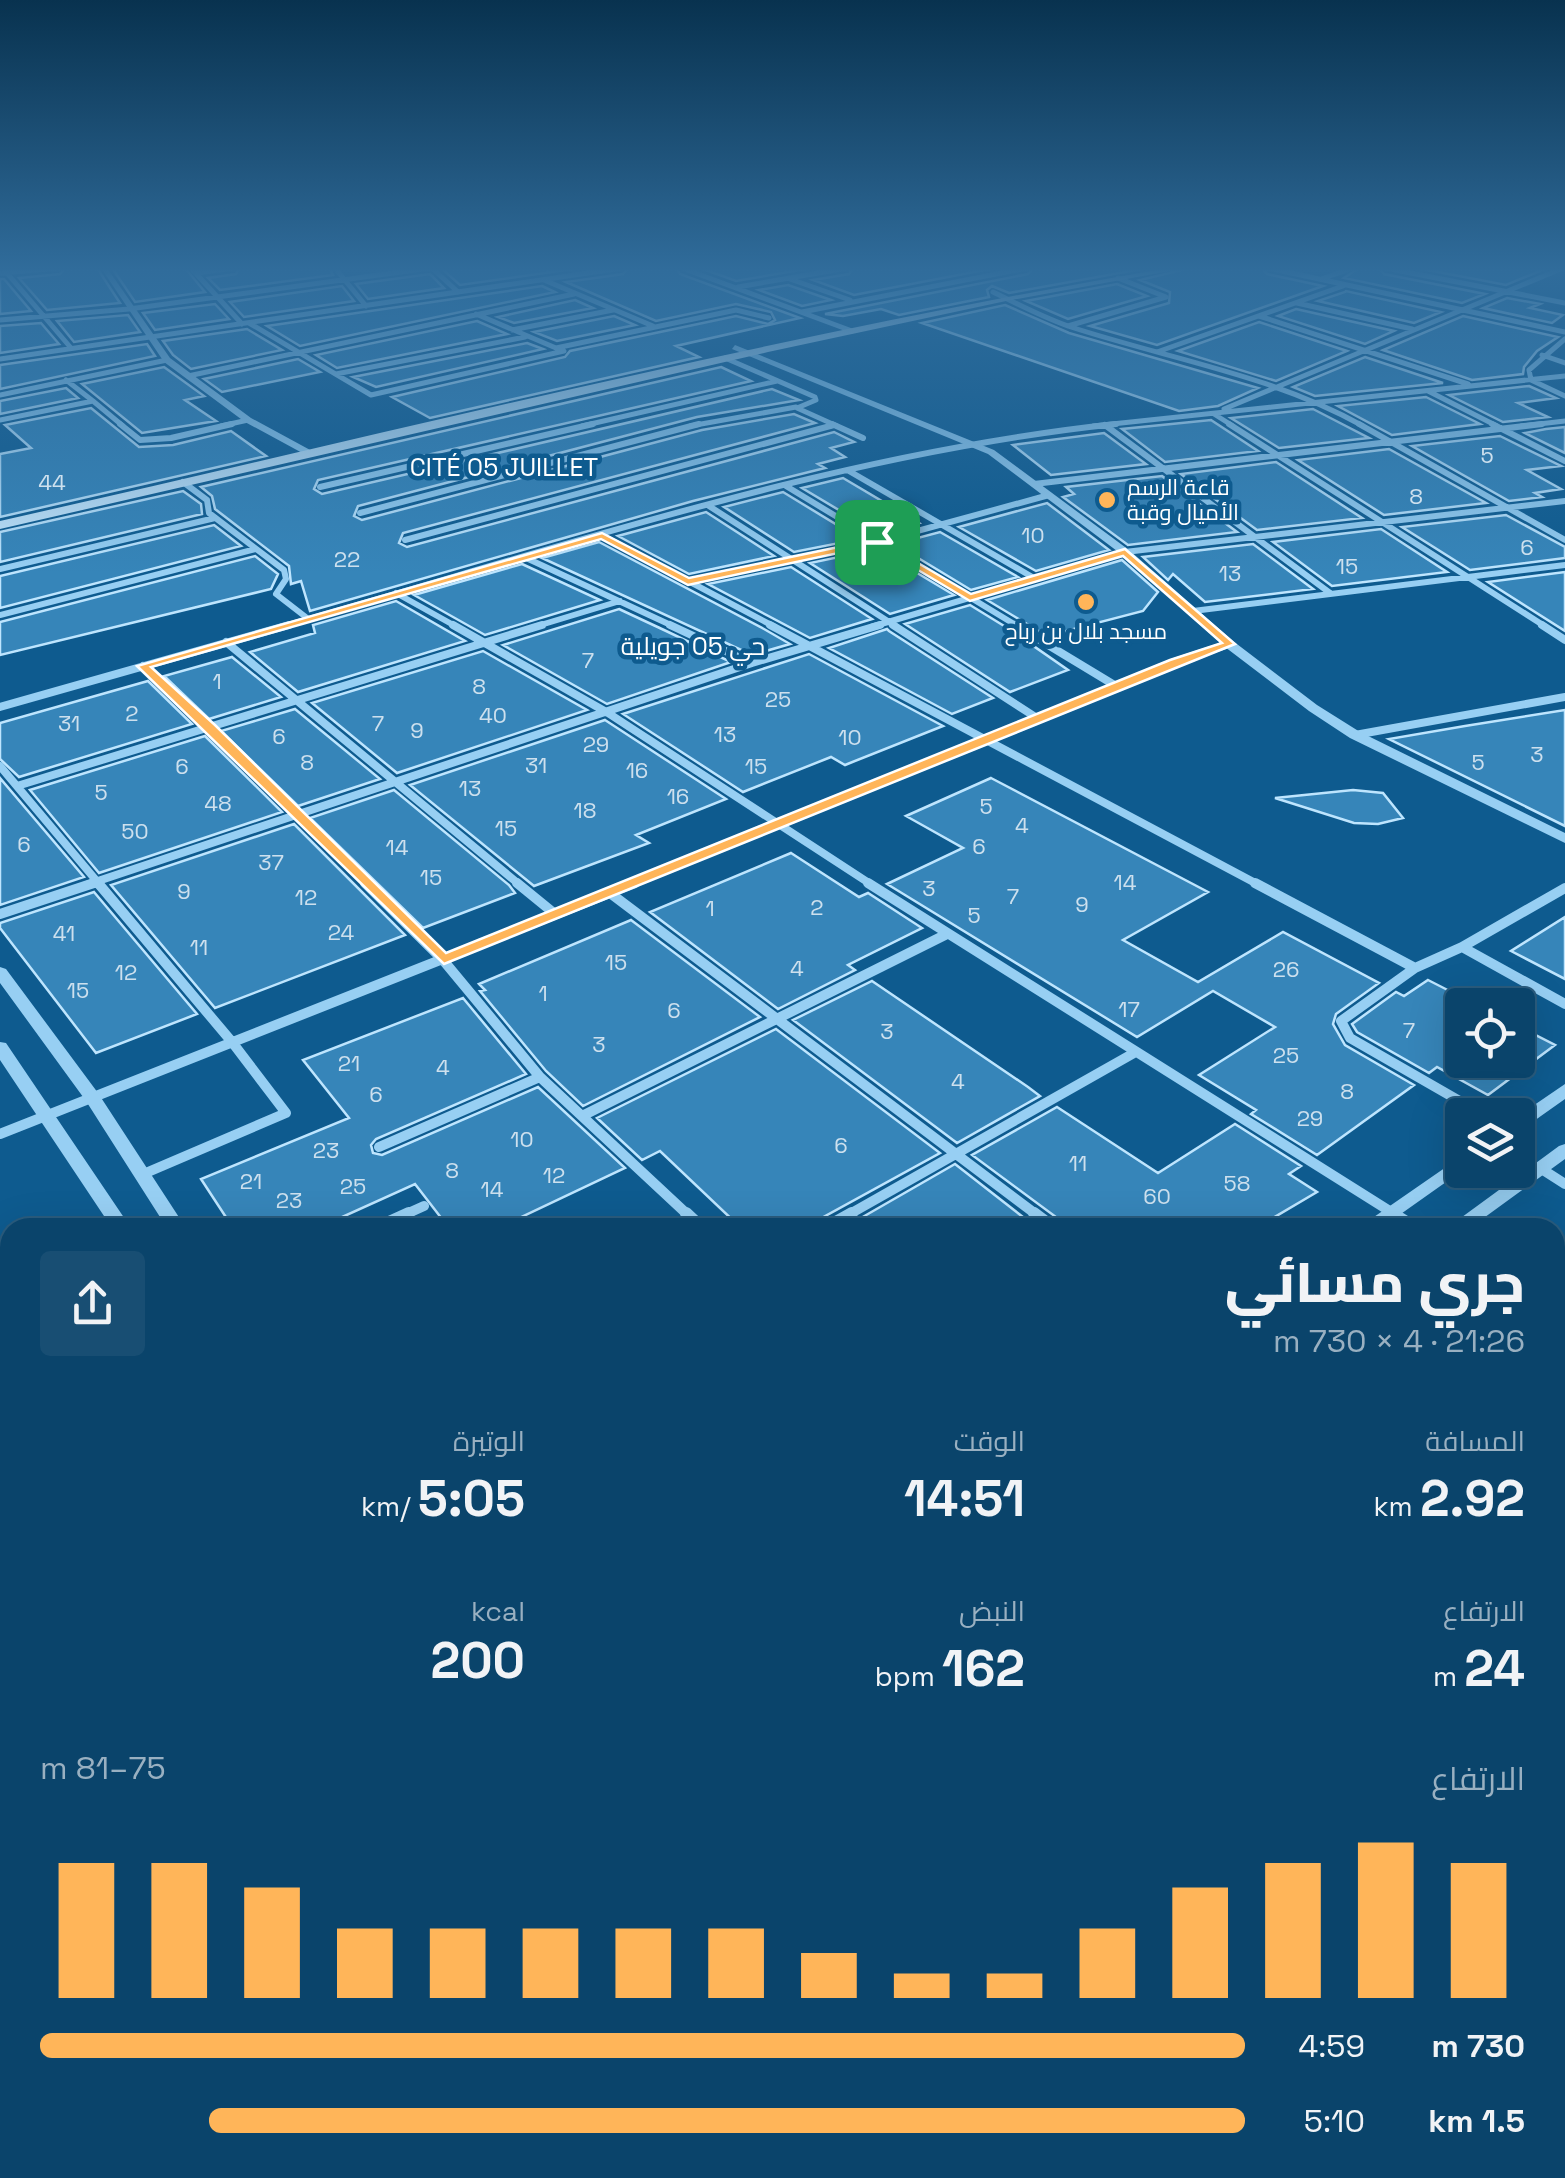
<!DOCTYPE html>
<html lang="ar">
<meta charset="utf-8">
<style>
:root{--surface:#0a446b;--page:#184e73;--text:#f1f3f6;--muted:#99b0c1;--line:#2a5c7e;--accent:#ffb559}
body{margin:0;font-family:"Space Grotesk",Cairo,sans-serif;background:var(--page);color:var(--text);direction:rtl;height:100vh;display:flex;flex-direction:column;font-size:38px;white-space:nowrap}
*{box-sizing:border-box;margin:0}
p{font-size:32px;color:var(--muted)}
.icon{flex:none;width:55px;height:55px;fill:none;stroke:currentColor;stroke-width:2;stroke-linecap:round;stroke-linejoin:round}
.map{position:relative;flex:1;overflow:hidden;direction:ltr}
.sheet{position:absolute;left:0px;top:1218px;width:1565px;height:962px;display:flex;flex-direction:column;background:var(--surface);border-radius:30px 30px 0 0;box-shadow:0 10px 40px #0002,0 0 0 2px var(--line);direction:rtl}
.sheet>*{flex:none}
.fabs{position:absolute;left:1445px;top:988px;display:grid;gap:20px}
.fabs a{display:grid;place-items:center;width:90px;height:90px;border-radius:10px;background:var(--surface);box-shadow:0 10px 40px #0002,0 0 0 2px var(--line);font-size:50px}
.pin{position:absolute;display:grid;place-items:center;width:85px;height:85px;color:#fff;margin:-42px;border-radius:20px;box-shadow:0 5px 15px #0006}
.round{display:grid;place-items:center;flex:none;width:105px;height:105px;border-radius:10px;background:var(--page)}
.head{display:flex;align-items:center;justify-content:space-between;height:170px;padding:0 40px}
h1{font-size:55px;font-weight:800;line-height:75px}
.stats{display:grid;grid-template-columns:repeat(3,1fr);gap:15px;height:170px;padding:10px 40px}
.stats div{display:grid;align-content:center}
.stats b{font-size:50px;font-weight:800}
.stats small{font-size:28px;font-weight:400}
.stats p{font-size:28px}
.chart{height:280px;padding:20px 40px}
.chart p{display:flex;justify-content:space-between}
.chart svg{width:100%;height:180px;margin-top:10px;stroke:var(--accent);stroke-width:6}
ul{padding:0 40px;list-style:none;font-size:32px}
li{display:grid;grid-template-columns:160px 120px 1fr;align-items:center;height:75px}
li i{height:25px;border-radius:12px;background:var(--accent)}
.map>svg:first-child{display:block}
.building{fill:#3685b9;stroke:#bee5fe;stroke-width:2.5}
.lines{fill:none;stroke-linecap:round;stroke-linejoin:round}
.minor-far5{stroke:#97cff3;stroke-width:5}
.minor-far4{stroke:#97cff3;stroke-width:6}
.minor-far3{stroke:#97cff3;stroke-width:8}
.minor-far2{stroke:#97cff3;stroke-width:10}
.minor-far1{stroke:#97cff3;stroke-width:12}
.minor{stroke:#97cff3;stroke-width:16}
.tertiary{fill:#97cff3;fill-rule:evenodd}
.secondary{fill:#c6e7fd;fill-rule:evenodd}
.route{fill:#ffb559;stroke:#fff;stroke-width:2.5;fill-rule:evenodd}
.poi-dot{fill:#ffb559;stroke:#0e5b8f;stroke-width:4}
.labels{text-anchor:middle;stroke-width:9;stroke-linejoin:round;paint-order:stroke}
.number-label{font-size:22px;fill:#cde0ee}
.far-poi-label{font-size:22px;fill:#fff;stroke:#0e5b8f;text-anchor:start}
.far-neighbourhood-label{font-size:25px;fill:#fff;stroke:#0e5b8f}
</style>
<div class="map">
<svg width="1565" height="2178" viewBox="0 0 1565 2178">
<rect width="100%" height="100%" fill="#0e5b8f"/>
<path class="building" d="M 65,268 L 97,268 L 120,303 L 47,310 L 19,278 L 60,274 Z
M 112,268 L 185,268 L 205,292 L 135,302 Z
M 240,268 L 329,268 L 333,275 L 220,290 L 208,278 L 236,274 Z
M 441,268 L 580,268 L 460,285 Z
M 628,268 L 676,268 L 680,274 L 800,318 L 676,346 L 699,357 L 430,418 L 392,397 L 565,357 L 570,351 L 736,316 L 768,324 L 775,320 L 771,312 L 736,304 L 656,321 L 566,282 L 623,274 Z
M 700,268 L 811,268 L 736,281 Z
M 853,268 L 995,268 L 854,295 L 813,280 L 849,274 Z
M 1033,268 L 1147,268 L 1009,293 L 992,286 L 987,290 L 989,297 L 899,315 L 881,309 L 843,316 L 825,314 L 1028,274 Z
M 1190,268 L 1262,268 L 1267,274 L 1323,286 L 1157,345 L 1090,326 L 1169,303 L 1170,292 L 1140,280 Z
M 1359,268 L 1379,268 L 1384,274 L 1485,294 L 1462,303 L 1344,278 Z
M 1417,268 L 1547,268 L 1506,285 Z
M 430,274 L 444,288 L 368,299 L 356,284 Z
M 0,279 L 4,279 L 31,311 L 0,314 Z
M 1117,284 L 1147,296 L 1068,319 L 1026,301 Z
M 788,285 L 831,300 L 802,306 L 759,290 Z
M 342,286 L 354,301 L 244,317 L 230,302 Z
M 542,286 L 555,292 L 300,346 L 267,326 Z
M 1345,292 L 1346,291 L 1441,312 L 1414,323 L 1318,301 Z
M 1507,298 L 1540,304 L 1530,308 L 1563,315 L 1552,323 L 1483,308 Z
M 575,300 L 593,308 L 514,323 L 498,317 Z
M 215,304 L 229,319 L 155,330 L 143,313 Z
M 1005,305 L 1069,333 L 1258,388 L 1218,406 L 1179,411 L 922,323 Z
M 1296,309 L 1394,331 L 1365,344 L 1278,316 Z
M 128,315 L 140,332 L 74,342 L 57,321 Z
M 614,316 L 635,325 L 557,341 L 534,332 Z
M 1463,316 L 1558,337 L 1537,351 L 1524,367 L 1523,374 L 1472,380 L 1383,350 Z
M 477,321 L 507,334 L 337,368 L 316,355 Z
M 1259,322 L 1347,351 L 1276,381 L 1178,351 Z
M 41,323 L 59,344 L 0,353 L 0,326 Z
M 247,329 L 282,350 L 191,369 L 173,355 L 163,341 Z
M 527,343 L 543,349 L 376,387 L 353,377 Z
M 147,344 L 155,356 L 0,389 L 0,365 Z
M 1365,357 L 1443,383 L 1315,396 L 1293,387 Z
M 298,359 L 320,372 L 222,392 L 204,379 Z
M 164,367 L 204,396 L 185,400 L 216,421 L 142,433 L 82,384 Z
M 721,367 L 751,381 L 318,480 L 314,489 L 322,494 L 772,389 L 799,400 L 697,417 L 358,506 L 354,516 L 362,520 L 702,430 L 794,414 L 815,423 L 403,533 L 399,543 L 407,547 L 834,432 L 854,442 L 831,448 L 845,457 L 818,464 L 825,468 L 693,501 L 310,611 L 301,581 L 291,584 L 289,566 L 215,509 L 212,496 L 201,487 Z
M 1529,386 L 1556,398 L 1518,403 L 1548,417 L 1503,422 L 1449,395 Z
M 66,388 L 78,398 L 0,414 L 0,401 Z
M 1426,397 L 1480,424 L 1392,435 L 1338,406 Z
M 91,408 L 139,447 L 173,445 L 231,431 L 266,456 L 0,517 L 0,454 L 31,448 L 5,425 Z
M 1313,409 L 1369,438 L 1279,448 L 1231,418 Z
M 1211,420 L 1258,451 L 1165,462 L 1122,429 Z
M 1565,427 L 1565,453 L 1525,433 L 1546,429 Z
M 1104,433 L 1146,464 L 1051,475 L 1013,445 Z
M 1500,436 L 1561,466 L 1527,470 L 1561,489 L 1535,493 L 1542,497 L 1509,501 L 1412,446 Z
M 1389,449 L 1486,503 L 1384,515 L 1298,460 Z
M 1276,462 L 1362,518 L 1257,530 L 1181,474 Z
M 1162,476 L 1237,532 L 1128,545 L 1063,497 L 1074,494 L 1066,487 Z
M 843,478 L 919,523 L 879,534 L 802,488 Z
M 183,491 L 201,504 L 202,514 L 0,562 L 0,532 Z
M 783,492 L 860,539 L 794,552 L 724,507 Z
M 1047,503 L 1109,550 L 1036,571 L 959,527 Z
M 706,512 L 774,556 L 689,574 L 618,536 Z
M 1506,515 L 1565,547 L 1565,558 L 1470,570 L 1402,527 Z
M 214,525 L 241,546 L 0,608 L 0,576 Z
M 1381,529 L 1447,572 L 1332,586 L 1273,542 Z
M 940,532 L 1018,577 L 971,590 L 895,544 Z
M 599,542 L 764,629 L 790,644 L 752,655 L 542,558 Z
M 1253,544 L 1313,589 L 1205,602 L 1173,574 L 1168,580 L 1143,557 Z
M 877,549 L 954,595 L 890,614 L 810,563 Z
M 255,556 L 278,574 L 271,589 L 0,655 L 0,622 Z
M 1122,560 L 1158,592 L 1143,611 L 1047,636 L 987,600 Z
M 522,564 L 600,600 L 485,635 L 414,595 Z
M 791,567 L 872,619 L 810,638 L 708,584 Z
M 1565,572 L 1565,631 L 1488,582 Z
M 396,601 L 465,641 L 298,692 L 250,652 L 315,633 L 313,625 Z
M 970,605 L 1009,629 L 1068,670 L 1010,692 L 905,624 Z
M 619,609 L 664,630 L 731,662 L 607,704 L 503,645 Z
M 887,629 L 889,631 L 993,698 L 952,714 L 829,648 Z
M 483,651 L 587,710 L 397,773 L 312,703 Z
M 809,654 L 943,726 L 845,765 L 831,757 L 743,792 L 623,714 Z
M 232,657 L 281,697 L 209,719 L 164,676 Z
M 148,681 L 192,724 L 19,777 L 0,759 L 0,723 Z
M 295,709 L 380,779 L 298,806 L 221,731 Z
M 1565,710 L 1565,826 L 1389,739 L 1465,726 Z
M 605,720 L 726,799 L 636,835 L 649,843 L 534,886 L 410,785 Z
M 205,736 L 282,812 L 99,873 L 30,790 Z
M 0,778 L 84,877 L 0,905 Z
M 991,778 L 1208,892 L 1123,940 L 1198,982 L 1283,932 L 1379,983 L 1336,1014 L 1333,1024 L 1345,1045 L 1414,1085 L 1317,1155 L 1251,1114 L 1256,1110 L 1199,1075 L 1275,1027 L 1213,991 L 1137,1037 L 887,884 L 963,848 L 906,816 Z
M 394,790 L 509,885 L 515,893 L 423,928 L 310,818 Z
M 1353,790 L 1383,793 L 1403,818 L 1378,824 L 1354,823 L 1275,798 Z
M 294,824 L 405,935 L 215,1008 L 111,885 Z
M 791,853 L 859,897 L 868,893 L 922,928 L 848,965 L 855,970 L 778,1009 L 650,912 Z
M 94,892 L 197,1014 L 96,1053 L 0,928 L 0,923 Z
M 1565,917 L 1565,979 L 1511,951 Z
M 631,920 L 760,1017 L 583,1106 L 546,1071 L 480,991 L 485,990 L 479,984 Z
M 1428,980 L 1477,1005 L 1462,1005 L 1462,1060 L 1518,1060 L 1518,1026 L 1555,1045 L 1488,1095 L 1437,1067 L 1429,1073 L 1357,1032 L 1352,1024 L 1396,992 L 1404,996 Z
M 872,981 L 1028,1087 L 1040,1096 L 957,1143 L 793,1020 Z
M 463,998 L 526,1074 L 376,1139 L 371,1145 L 373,1153 L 382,1155 L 538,1087 L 625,1168 L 498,1228 L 449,1228 L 415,1184 L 318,1228 L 233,1228 L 201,1179 L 349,1118 L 303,1060 Z
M 776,1029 L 940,1153 L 820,1219 L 815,1228 L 741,1228 L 660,1151 L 642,1160 L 597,1118 Z
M 1057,1107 L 1158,1173 L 1235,1124 L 1301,1166 L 1289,1174 L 1317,1192 L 1256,1228 L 1064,1228 L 1060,1220 L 972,1155 Z
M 955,1164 L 1037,1228 L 846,1228 L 861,1218 Z"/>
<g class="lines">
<path class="minor-far5" d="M 191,268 L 242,324
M 335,268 L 366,306
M 432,268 L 458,292
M 682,268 L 852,331
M 1268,268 L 1565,332
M 1385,268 L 1565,303
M 6,272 L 71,348
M 1,273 L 59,268
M 196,273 L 234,268
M 790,279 L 850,300
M 1321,279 L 1353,268
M 544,280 L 653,326
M 738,287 L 847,268
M 993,292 C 1018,304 1044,318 1071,327 C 1169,359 1272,375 1363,426
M 1297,303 L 1412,329
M 802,312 L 1027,268
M 476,314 L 556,348 L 736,310 L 769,318
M 1259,316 L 1468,384
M 0,320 L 129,309 L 430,268
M 249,323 L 371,395 L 564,351 L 556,348
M 1068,326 L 1166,297 L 1118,278
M 512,330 L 613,310
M 1565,339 L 1529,370 L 1531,380 L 1565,396
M 1157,352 L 1343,286
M 1542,355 L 1565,363
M 725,358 L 815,397 L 816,400 L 797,408 L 837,426
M 0,359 L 622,268
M 336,374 L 525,337
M 188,376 L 574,294
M 66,380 L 93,401
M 1428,391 L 1497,426
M 0,395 L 167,360
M 1224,409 L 1563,268
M 1214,414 L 1233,426
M 0,420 L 93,401 L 123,426
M 221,426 L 248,420
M 582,426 L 777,381
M 690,426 L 796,407
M 829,426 L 834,425
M 1093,426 L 1565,376
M 1521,426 L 1565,421"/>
<path class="minor-far4" d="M 120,424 L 140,440 L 171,438 L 232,424
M 832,424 L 863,438
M 1229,424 L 1546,627
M 1359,424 L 1565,540
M 1492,424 L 1565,461
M 1105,425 L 1330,593
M 849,471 L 1034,578
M 183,482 L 207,500 L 209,513 L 284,570 L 286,579 L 276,594 L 307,618
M 1034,484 L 1542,424
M 786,486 L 1019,627
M 320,487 L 593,424
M 709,506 L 897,627
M 360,513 L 699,424
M 603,536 L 775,627
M 405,540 L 834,425
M 524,557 L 675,627
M 0,569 L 215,518
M 689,581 L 877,542 L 1049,495
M 396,593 L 457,627
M 1193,611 L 1565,565
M 0,615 L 256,549
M 280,627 C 555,550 832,454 1116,424
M 534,627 L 620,601
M 871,627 L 1125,552 L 1565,501"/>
<path class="minor-far3" d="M 453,625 L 608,713 L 872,885
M 670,625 L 751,663
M 770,625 L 1259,885
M 893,625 L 1037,718
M 1015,625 L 1116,686
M 1542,625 L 1565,640
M 226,642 L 520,885
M 143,666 L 368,885
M 0,707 L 289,625
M 1355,735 L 1565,697
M 0,766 L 100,885
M 17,786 L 542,625
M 86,885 L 752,663 L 880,625
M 629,885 L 1174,662 L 1229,644"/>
<path class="minor-far2" d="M 98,883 L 232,1042 L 286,1113 L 141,1175
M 365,883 L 443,960 L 540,1077 L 688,1215
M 517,883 L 555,914
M 868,883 L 1396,1215
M 1255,883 L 1415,968 L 1462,947 L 1565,1004
M 610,893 L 1037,1215
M 0,914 L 94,883
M 1462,947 L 1565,888
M 1415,968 L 1341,1021 L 1350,1038 L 1484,1115
M 582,1116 L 947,934
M 0,1134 L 635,883
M 379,1147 L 540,1077
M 1540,1168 L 1565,1184
M 404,1215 L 424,1206
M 848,1215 L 1134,1053"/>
<path class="minor-far1" d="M 686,1213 L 702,1228
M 1034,1213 L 1054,1228
M 1392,1213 L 1416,1228
M 376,1228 L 409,1213
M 825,1228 L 852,1213
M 0,1510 L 10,1505
M 1555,1531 L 1565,1539"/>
<path class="minor" d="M 1555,1889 L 1565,1898
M 1555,2091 L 1565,2081
M 1473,2178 L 1481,2170"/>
<path class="tertiary" d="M 101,268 L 107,268 L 170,358 L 251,418 L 312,451 L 312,455 L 306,455 L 245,422 L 164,362 Z
M 735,345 L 994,450 L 1129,550 L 1233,641 L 1317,705 L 1360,732 L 1565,833 L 1565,843 L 1350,738 L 1309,711 L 1225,647 L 1121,554 L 988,454 L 732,349 Z
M 0,967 L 6,969 L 98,1093 L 186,1228 L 167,1228 L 86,1101 L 0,983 Z
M 0,1042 L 6,1043 L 131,1228 L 112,1228 L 0,1060 Z
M 1565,1084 L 1565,1099 L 1524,1128 L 1518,1130 L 1518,1116 Z
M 1565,1144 L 1565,1159 L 1470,1228 L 1447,1228 L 1559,1146 Z
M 1462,1156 L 1463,1170 L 1381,1228 L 1358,1228 Z
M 10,2126 L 10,2159 L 0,2163 L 0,2130 Z
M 121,2170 L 160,2170 L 156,2178 L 117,2178 Z
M 693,2170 L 727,2170 L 731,2178 L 697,2178 Z
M 801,2170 L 835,2170 L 839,2178 L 805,2178 Z"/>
<path class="secondary" d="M 1168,268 L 1186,268 L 1006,301 L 768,352 L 0,529 L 0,521 C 388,433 776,335 1168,268 Z"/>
</g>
<linearGradient id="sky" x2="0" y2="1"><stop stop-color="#08324f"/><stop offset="0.47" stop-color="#306c9b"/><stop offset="1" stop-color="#306c9b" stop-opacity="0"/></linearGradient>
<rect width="1565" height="573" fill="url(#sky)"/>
<path class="route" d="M 602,533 L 689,578 L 877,539 L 971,594 L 1125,549 L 1235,644 L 444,964 L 137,666 ZM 601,539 L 688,585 L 876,545 L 970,601 L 1123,556 L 1222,643 L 1170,660 L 446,953 L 215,725 L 151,667 Z"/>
<g class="poi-dot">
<circle cx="1107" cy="500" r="10"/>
<circle cx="1086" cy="602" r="10"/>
</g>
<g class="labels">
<g class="number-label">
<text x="1487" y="463">5</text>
<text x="52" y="490">44</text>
<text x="1416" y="504">8</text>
<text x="1033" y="543">10</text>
<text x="1527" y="555">6</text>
<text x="347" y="567">22</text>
<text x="1347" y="574">15</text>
<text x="1230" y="581">13</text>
<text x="588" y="668">7</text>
<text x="217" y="689">1</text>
<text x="479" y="694">8</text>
<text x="778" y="707">25</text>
<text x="132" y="721">2</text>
<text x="493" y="723">40</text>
<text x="69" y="731">31</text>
<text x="378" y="731">7</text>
<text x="417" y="738">9</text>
<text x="725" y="742">13</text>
<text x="279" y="744">6</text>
<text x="850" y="745">10</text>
<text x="596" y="752">29</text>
<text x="1537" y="762">3</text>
<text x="307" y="770">8</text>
<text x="1478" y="770">5</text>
<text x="536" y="773">31</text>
<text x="182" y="774">6</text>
<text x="756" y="774">15</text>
<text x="637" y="778">16</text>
<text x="470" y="796">13</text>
<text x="101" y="800">5</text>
<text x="678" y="804">16</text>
<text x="218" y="811">48</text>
<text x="986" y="814">5</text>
<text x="585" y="818">18</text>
<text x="1022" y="833">4</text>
<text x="506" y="836">15</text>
<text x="135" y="839">50</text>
<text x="24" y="852">6</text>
<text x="979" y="854">6</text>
<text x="397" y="855">14</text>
<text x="271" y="870">37</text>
<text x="431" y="885">15</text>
<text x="1125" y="890">14</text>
<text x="929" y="896">3</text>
<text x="184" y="899">9</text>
<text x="1013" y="904">7</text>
<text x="306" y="905">12</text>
<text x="1082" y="912">9</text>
<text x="817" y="915">2</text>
<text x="710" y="916">1</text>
<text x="974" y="923">5</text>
<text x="341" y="940">24</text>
<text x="64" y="941">41</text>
<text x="199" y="955">11</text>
<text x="616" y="970">15</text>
<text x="797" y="976">4</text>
<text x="1286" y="977">26</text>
<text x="126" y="980">12</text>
<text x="78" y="998">15</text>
<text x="543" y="1001">1</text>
<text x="1129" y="1017">17</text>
<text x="674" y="1018">6</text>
<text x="1409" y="1038">7</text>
<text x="887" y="1039">3</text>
<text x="599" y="1052">3</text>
<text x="1286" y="1063">25</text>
<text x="349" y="1071">21</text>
<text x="443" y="1075">4</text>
<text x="958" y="1089">4</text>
<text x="1347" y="1099">8</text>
<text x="376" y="1102">6</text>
<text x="1310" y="1126">29</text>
<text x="522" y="1147">10</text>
<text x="841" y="1153">6</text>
<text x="326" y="1158">23</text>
<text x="1078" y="1171">11</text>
<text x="452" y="1178">8</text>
<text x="554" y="1183">12</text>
<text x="251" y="1189">21</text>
<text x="1237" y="1191">58</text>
<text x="353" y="1194">25</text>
<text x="492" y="1197">14</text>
<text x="1157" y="1204">60</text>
<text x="289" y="1208">23</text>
</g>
<g class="far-poi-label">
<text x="1127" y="495">قاعة الرسم<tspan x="1127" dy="25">الأميال وقبة</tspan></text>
<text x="1086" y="639" text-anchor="middle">مسجد بلال بن رباح</text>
</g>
<g class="far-neighbourhood-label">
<text x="504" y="476">CITÉ 05 JUILLET</text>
<text x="693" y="655">حي 05 جويلية</text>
</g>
</g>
</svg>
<div class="fabs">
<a><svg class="icon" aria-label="locate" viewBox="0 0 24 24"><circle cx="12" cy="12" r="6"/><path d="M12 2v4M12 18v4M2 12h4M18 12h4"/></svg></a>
<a><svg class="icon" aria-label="layers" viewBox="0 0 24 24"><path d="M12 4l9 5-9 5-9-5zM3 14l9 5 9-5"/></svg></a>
</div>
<div class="pin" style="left:877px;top:542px;background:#1e9e55"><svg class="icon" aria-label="arrive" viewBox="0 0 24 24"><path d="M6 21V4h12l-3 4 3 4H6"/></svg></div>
<section class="sheet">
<div class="head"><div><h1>جري مسائي</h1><p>21:26 · 4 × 730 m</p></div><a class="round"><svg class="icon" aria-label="share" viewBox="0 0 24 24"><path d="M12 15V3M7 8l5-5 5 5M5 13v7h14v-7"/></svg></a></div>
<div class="stats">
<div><p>المسافة</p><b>2.92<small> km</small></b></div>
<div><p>الوقت</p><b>14:51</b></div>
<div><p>الوتيرة</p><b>5:05<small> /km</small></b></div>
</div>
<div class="stats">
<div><p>الارتفاع</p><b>24<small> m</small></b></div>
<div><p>النبض</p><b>162<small> bpm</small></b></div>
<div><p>kcal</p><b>200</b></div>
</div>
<div class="chart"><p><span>الارتفاع</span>75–81 m</p>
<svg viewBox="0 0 160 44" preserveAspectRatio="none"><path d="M5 44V11M15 44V11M25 44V17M35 44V27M45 44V27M55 44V27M65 44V27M75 44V27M85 44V33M95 44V38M105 44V38M115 44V27M125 44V17M135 44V11M145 44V6M155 44V11"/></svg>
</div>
<ul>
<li><b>730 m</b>4:59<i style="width:100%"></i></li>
<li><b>1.5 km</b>5:10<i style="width:86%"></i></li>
</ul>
</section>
</div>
